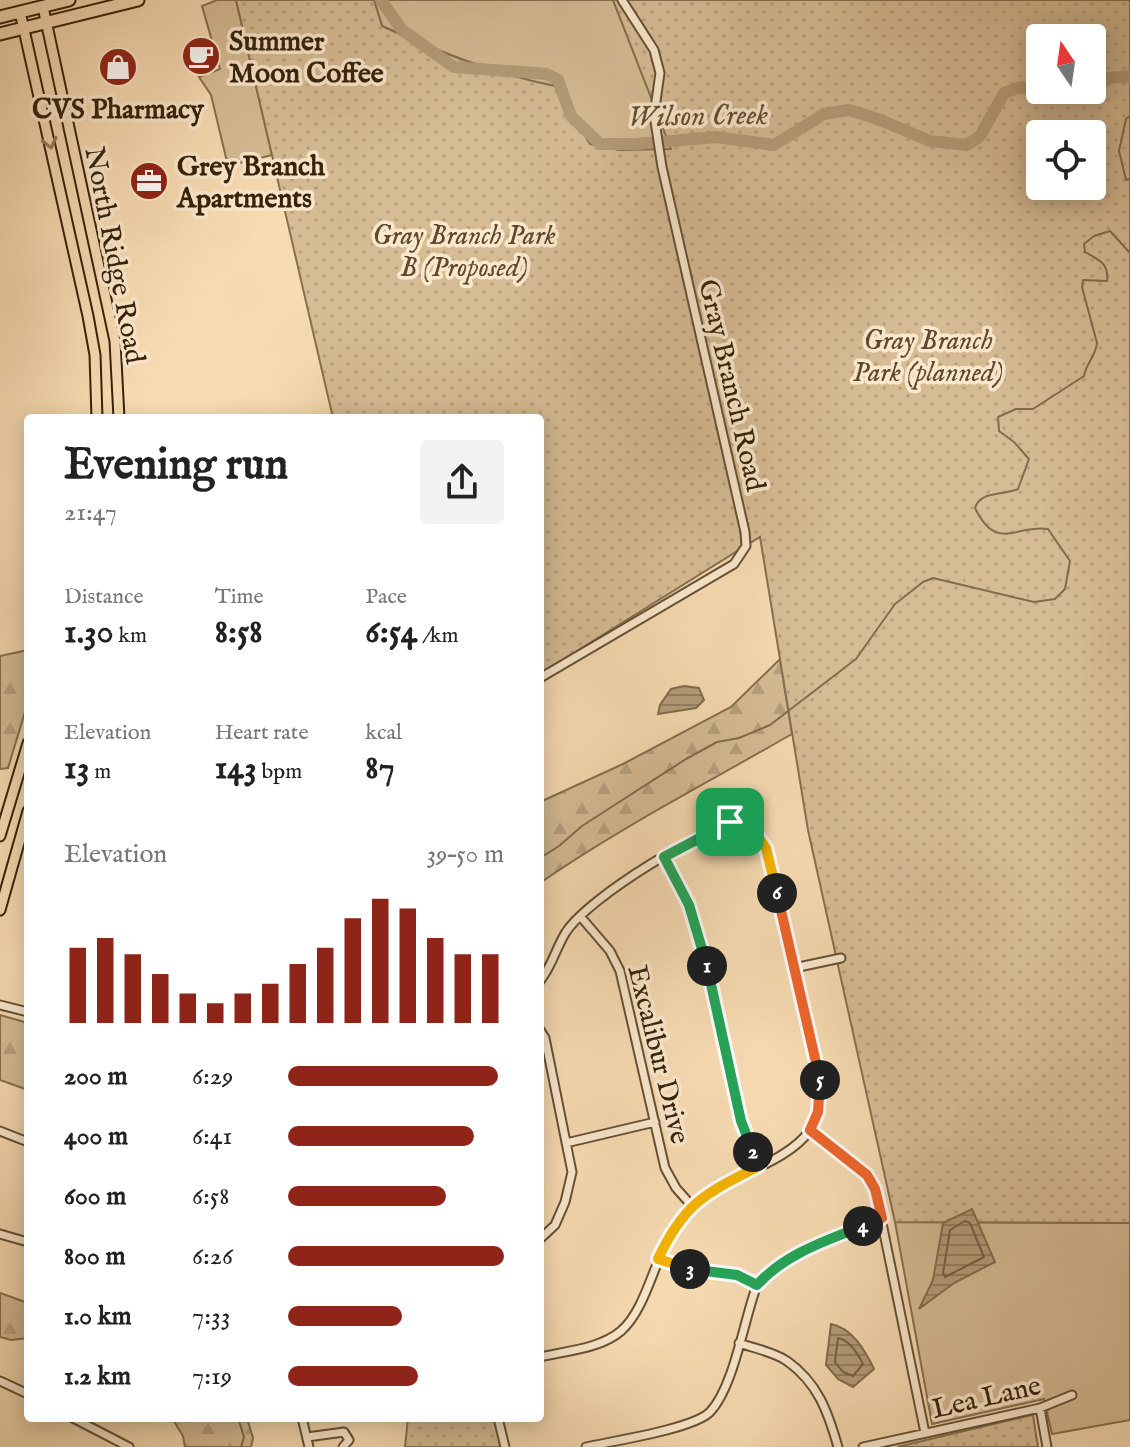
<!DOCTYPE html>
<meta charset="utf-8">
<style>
:root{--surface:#fff;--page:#f2f2f2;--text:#222;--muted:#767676;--accent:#8f2418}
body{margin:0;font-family:"IM FELL English",serif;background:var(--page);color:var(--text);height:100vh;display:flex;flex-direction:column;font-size:30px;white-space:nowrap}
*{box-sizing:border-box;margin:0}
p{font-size:26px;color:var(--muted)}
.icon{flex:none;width:44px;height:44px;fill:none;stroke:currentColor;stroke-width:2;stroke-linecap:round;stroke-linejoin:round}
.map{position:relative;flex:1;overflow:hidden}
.side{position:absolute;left:24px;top:414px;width:520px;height:1008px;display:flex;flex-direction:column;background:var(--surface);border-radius:8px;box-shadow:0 4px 20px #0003}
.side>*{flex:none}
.needle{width:52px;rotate:347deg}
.fabs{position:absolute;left:1026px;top:24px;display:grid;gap:16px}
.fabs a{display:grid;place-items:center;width:80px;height:80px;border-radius:8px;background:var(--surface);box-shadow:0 4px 20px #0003;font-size:40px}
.pin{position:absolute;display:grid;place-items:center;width:68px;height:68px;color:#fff;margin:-34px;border-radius:16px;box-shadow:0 4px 12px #0006}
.km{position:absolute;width:40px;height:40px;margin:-20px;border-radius:50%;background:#222;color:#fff;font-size:22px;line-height:40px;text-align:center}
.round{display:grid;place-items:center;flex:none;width:84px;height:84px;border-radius:8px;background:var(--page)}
.headline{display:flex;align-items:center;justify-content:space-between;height:136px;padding:0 40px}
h1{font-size:44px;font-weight:700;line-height:60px}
.figures{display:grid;grid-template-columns:repeat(3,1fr);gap:12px;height:136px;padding:8px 40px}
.figures div{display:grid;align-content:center}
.figures b{font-size:34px;font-weight:700}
.figures small{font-size:22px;font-weight:400}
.figures p{font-size:22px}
.chart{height:224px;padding:16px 40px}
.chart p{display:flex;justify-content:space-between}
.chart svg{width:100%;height:144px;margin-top:8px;stroke:var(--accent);stroke-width:6}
ul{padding:0 40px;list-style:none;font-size:26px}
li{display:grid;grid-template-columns:128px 96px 1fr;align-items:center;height:60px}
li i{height:20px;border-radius:10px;background:var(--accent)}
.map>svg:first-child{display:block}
.green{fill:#d6bc95;stroke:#867050;stroke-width:2}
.forest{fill:url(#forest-firs);stroke:#867050;stroke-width:2}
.park{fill:url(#park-dots);stroke:#867050;stroke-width:2;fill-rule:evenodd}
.water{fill:url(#water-rules);stroke:#826c4d;stroke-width:2}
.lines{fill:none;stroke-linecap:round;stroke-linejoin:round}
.shore{stroke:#766042;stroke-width:2}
.stream{stroke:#826c4d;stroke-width:2}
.river{stroke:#b59c79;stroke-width:12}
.minor-casing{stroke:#665134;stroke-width:11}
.major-casing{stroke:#36230a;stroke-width:13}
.highway-casing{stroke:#36230a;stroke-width:15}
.minor{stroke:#fae8cd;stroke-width:7}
.major{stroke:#f7dbb2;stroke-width:9}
.highway{stroke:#f7dbb2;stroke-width:11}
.oneway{stroke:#967f5e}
.split-1-casing{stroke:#fff;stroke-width:16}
.split-2-casing{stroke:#fff;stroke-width:16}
.split-3-casing{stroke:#fff;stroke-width:16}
.split-4-casing{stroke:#fff;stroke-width:16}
.split-5-casing{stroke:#fff;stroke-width:16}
.split-6-casing{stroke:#fff;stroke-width:16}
.split-7-casing{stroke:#fff;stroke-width:16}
.split-1{stroke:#22a559;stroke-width:10}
.split-2{stroke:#22a559;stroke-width:10}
.split-3{stroke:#f5b400;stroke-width:10}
.split-4{stroke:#22a559;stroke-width:10}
.split-5{stroke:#f0652b;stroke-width:10}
.split-6{stroke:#f0652b;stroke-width:10}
.split-7{stroke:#f5b400;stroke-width:10}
.labels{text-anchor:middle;stroke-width:7;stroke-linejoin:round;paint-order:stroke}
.poi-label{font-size:28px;font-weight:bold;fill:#36230a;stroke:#fae8cd;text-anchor:start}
.park-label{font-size:28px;font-style:italic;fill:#5e492d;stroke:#fae8cd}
.street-label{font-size:28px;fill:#36230a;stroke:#fae8cd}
.water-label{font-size:30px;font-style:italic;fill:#624d31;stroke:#fae8cd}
</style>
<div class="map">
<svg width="1130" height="1447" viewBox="0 0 1130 1447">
<defs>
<pattern id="forest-firs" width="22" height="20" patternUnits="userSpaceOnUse" patternTransform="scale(2)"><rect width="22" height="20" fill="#d6bc95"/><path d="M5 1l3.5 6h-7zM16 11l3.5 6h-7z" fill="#b8a17f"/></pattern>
<pattern id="park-dots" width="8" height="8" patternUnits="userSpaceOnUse" patternTransform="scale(2)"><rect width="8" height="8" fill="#d6bc95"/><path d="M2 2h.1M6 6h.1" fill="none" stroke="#b8a17f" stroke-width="1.8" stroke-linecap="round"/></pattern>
<pattern id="water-rules" width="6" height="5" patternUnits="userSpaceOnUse" patternTransform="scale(2)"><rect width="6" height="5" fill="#b59c79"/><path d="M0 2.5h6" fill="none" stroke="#947f61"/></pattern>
</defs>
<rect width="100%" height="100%" fill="#f7dbb2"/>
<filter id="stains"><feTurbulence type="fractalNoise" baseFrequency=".0025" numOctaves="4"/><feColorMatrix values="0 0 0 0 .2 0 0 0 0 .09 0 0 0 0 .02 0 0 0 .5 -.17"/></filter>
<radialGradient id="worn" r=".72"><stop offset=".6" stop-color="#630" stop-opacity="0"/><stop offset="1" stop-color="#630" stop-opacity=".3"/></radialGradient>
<path class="green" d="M 217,0 L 236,0 L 272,155 L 228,166 L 211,95 L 199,77 L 220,69 L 202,6 Z
M 374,0 L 613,0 L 672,149 L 619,150 L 590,145 L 555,86 C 494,74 438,51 382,26 Z
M 895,1222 L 1130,1223 L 1130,1420 L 1052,1434 L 1044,1399 L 932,1424 Z"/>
<path class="forest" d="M 28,650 L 28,702 L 8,768 L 0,769 L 0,656 Z
M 780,659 L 792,734 C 707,783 621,827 540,883 L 540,802 L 623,764 L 731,707 Z
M 0,1015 L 28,1023 L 28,1090 L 0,1080 Z
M 0,1293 L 28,1303 L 28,1338 L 11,1340 L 0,1337 Z
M 172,1418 L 247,1418 L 253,1438 L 251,1447 L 185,1447 L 183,1436 Z"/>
<path class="park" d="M 236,0 L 374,0 L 382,26 C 439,52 494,74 555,86 L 590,144 L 619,150 L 671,149 L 613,0 L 1130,0 L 1130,1223 L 895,1222 L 808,830 L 760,537 L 540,674 L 540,418 L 333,418 ZM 1040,38 L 1092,38 L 1092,90 L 1040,90 ZM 1040,134 L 1092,134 L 1092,186 L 1040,186 Z
M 1033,1415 L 1038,1447 L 897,1447 L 1032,1415 Z
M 408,1418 L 499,1418 L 505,1447 L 405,1447 Z"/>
<path class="water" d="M 684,686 L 699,688 L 704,700 L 696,708 L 658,714 L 660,705 L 671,689 Z
M 972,1209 L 995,1262 L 954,1283 L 919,1309 L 933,1280 L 943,1223 Z
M 831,1324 C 852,1328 865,1350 874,1369 L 853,1387 L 838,1379 L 826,1365 Z"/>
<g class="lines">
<path class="shore" d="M 965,1221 L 970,1223 L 984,1257 L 945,1277 L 943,1273 L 950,1230 Z
M 838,1338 C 849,1340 858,1354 863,1364 L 853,1376 L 843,1372 L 835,1362 Z"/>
<path class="stream" d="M 1130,116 L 1126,119 L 1119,151 L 1126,180 L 1130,179
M 540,858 L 559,846 L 582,826 L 686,759 L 717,742 L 739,738 L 770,725 L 856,659 L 895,604 L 923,582 L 933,578 L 1034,602 L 1055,599 L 1065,589 L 1070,561 L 1048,529 C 1016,524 997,553 975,508 C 980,491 1001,496 1018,489 L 1029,459 L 1014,442 L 999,431 L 998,417 L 1016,409 L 1033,409 L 1084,376 C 1086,363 1096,356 1097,343 L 1082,287 L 1083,280 L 1107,281 C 1109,263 1099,260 1085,252 L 1084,244 L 1094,236 L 1110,231 L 1130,253
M 238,1418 L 244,1437 L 241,1447"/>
<path class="river" d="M 381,0 L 402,30 L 454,67 L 547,74 L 558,80 L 571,116 L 600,144 L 636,144 L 716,137 L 774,145 L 824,114 L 849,110 L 878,119 L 930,141 L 967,145 L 980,136 L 1004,93 L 1021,87 L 1049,97 L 1074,96 L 1086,90
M 1092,87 L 1109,78 L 1130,76"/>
<defs>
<path id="minor" d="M 540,678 L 734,564 L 746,546 L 745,532 L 662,167 L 654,115 L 660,73 L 654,50 L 622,0
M 664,857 L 696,923 L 741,1121 L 759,1166
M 580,916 L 610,951 L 620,971 L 665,1168 L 676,1188 L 692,1206
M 794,968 L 841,958
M 540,981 C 552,966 556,948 566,932 C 590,896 703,828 745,818 L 766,848 L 821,1084 C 819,1099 819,1117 810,1130 C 787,1164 723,1177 692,1205 C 656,1237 652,1304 621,1331 C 600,1349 565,1351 540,1357
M 0,1005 L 28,1012
M 540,1030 L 545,1038 L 572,1172 L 565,1202 L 555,1225 L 540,1239
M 810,1130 L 858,1166 L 875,1189 L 925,1433
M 0,1131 L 28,1142
M 566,1143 L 655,1122
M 0,1234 L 28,1242
M 658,1259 C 692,1271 726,1270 757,1285
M 739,1343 C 753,1348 774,1352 787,1361 C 818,1383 828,1412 838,1447
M 0,1381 L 28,1394
M 1040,1408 L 1047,1447
M 73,1418 L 129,1447
M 302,1418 L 309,1447
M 498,1418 L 505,1447
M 307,1437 L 344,1432 L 349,1440 L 343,1447
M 586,1447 C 613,1441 693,1429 710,1412 C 734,1387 744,1319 757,1285 C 789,1250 839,1235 882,1218
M 863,1447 L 1040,1408 L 1072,1395"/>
<path id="major" d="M 43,7 L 115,341 L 119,418
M 20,12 L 88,316 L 95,355 L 97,418
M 0,836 L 28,743
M 0,910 L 28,811"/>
<path id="highway" d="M 0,17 L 69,0
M 0,34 L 138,0"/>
</defs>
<use href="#minor" class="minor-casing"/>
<use href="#major" class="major-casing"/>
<use href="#highway" class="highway-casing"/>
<use href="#minor" class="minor"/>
<use href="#major" class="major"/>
<use href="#highway" class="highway"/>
</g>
<defs><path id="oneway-chevron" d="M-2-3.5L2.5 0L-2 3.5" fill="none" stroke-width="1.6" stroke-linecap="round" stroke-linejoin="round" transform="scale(2)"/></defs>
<use class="oneway" href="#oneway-chevron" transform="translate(50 143) rotate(77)"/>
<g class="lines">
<defs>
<path id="split-1" d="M 707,966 L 689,905 L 664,857 L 730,822"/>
<path id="split-2" d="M 707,966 L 741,1121 L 753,1152"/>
<path id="split-3" d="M 690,1269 L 658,1259 C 685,1202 705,1194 759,1166 L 753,1152"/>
<path id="split-4" d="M 690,1269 L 737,1275 L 757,1285 C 785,1254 825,1241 863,1226"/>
<path id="split-5" d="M 820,1080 L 818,1112 L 810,1130 L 867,1175 L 875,1189 L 882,1218 L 863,1226"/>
<path id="split-6" d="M 777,893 L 820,1080"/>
<path id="split-7" d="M 730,822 L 745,818 L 766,848 L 777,893"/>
</defs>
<use href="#split-1" class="split-1-casing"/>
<use href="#split-2" class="split-2-casing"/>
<use href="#split-3" class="split-3-casing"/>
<use href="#split-4" class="split-4-casing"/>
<use href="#split-5" class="split-5-casing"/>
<use href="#split-6" class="split-6-casing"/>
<use href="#split-7" class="split-7-casing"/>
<use href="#split-1" class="split-1"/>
<use href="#split-2" class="split-2"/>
<use href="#split-3" class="split-3"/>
<use href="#split-4" class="split-4"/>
<use href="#split-5" class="split-5"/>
<use href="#split-6" class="split-6"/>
<use href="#split-7" class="split-7"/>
</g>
<defs>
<symbol id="cafe-disc" viewBox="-11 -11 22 22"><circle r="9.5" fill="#8f2418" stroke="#fae8cd"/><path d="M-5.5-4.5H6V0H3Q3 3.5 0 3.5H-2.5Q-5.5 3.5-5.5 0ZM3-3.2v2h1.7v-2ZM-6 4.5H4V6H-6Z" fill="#fff"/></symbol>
<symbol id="shop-disc" viewBox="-11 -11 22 22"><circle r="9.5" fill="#8f2418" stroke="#fae8cd"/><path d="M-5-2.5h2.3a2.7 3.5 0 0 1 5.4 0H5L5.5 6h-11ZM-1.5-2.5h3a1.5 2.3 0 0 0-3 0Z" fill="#fff"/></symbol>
<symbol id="office-disc" viewBox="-11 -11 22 22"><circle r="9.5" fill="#8f2418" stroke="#fae8cd"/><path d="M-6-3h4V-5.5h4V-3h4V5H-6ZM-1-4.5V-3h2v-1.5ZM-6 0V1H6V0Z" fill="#fff"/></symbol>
</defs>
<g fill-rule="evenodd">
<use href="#cafe-disc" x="179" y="34" width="44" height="44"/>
<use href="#shop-disc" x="96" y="45" width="44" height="44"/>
<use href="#office-disc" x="127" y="159" width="44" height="44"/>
</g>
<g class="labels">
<g class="poi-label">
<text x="229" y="50">Summer<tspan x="229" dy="32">Moon Coffee</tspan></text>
<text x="118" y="118" text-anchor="middle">CVS Pharmacy</text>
<text x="177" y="175">Grey Branch<tspan x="177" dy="32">Apartments</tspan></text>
</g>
<g class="park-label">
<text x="464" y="244">Gray Branch Park<tspan x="464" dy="32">B (Proposed)</tspan></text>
<text x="928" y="349">Gray Branch<tspan x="928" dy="32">Park (planned)</tspan></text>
</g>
<g class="street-label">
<text transform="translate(116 255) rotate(79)" y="10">North Ridge Road</text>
<text transform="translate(733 385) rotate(77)" y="10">Gray Branch Road</text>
<text transform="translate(660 1054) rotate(76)" y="10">Excalibur Drive</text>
<text transform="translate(986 1396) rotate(-13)" y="10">Lea Lane</text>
</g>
<g class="water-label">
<text transform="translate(698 115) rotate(-1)" y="10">Wilson Creek</text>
</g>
</g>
<rect width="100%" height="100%" filter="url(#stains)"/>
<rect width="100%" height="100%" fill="url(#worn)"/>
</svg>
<div class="fabs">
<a><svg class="needle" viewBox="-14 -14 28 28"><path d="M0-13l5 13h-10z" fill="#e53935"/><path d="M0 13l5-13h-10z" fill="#767676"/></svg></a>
<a><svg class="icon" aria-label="locate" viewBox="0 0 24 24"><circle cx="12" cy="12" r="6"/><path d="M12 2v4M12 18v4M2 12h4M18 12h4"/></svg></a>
</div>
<div class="pin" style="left:730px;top:822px;background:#1e9e55"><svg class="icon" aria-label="arrive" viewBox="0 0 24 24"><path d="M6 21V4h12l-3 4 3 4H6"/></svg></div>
<b class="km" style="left:707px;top:966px">1</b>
<b class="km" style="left:753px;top:1152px">2</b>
<b class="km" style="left:690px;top:1269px">3</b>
<b class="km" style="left:863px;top:1226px">4</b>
<b class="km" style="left:820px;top:1080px">5</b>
<b class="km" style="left:777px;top:893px">6</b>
<section class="side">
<div class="headline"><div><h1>Evening run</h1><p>21:47</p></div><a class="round"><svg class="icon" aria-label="share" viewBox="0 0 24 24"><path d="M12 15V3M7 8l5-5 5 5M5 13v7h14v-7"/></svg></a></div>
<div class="figures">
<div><p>Distance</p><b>1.30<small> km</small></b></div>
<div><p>Time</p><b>8:58</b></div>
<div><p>Pace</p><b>6:54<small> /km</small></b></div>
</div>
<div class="figures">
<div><p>Elevation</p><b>13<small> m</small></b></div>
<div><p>Heart rate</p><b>143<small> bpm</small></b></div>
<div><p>kcal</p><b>87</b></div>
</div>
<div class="chart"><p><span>Elevation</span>39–50 m</p>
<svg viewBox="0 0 160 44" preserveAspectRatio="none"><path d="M5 44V21M15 44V18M25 44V23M35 44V29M45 44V35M55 44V38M65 44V35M75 44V32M85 44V26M95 44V21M105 44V12M115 44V6M125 44V9M135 44V18M145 44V23M155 44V23"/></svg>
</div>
<ul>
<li><b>200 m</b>6:29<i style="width:97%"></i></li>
<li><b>400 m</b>6:41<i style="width:86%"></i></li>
<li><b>600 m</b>6:58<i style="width:73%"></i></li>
<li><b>800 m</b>6:26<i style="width:100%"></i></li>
<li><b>1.0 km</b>7:33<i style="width:53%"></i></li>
<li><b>1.2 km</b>7:19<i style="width:60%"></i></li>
</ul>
</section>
</div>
